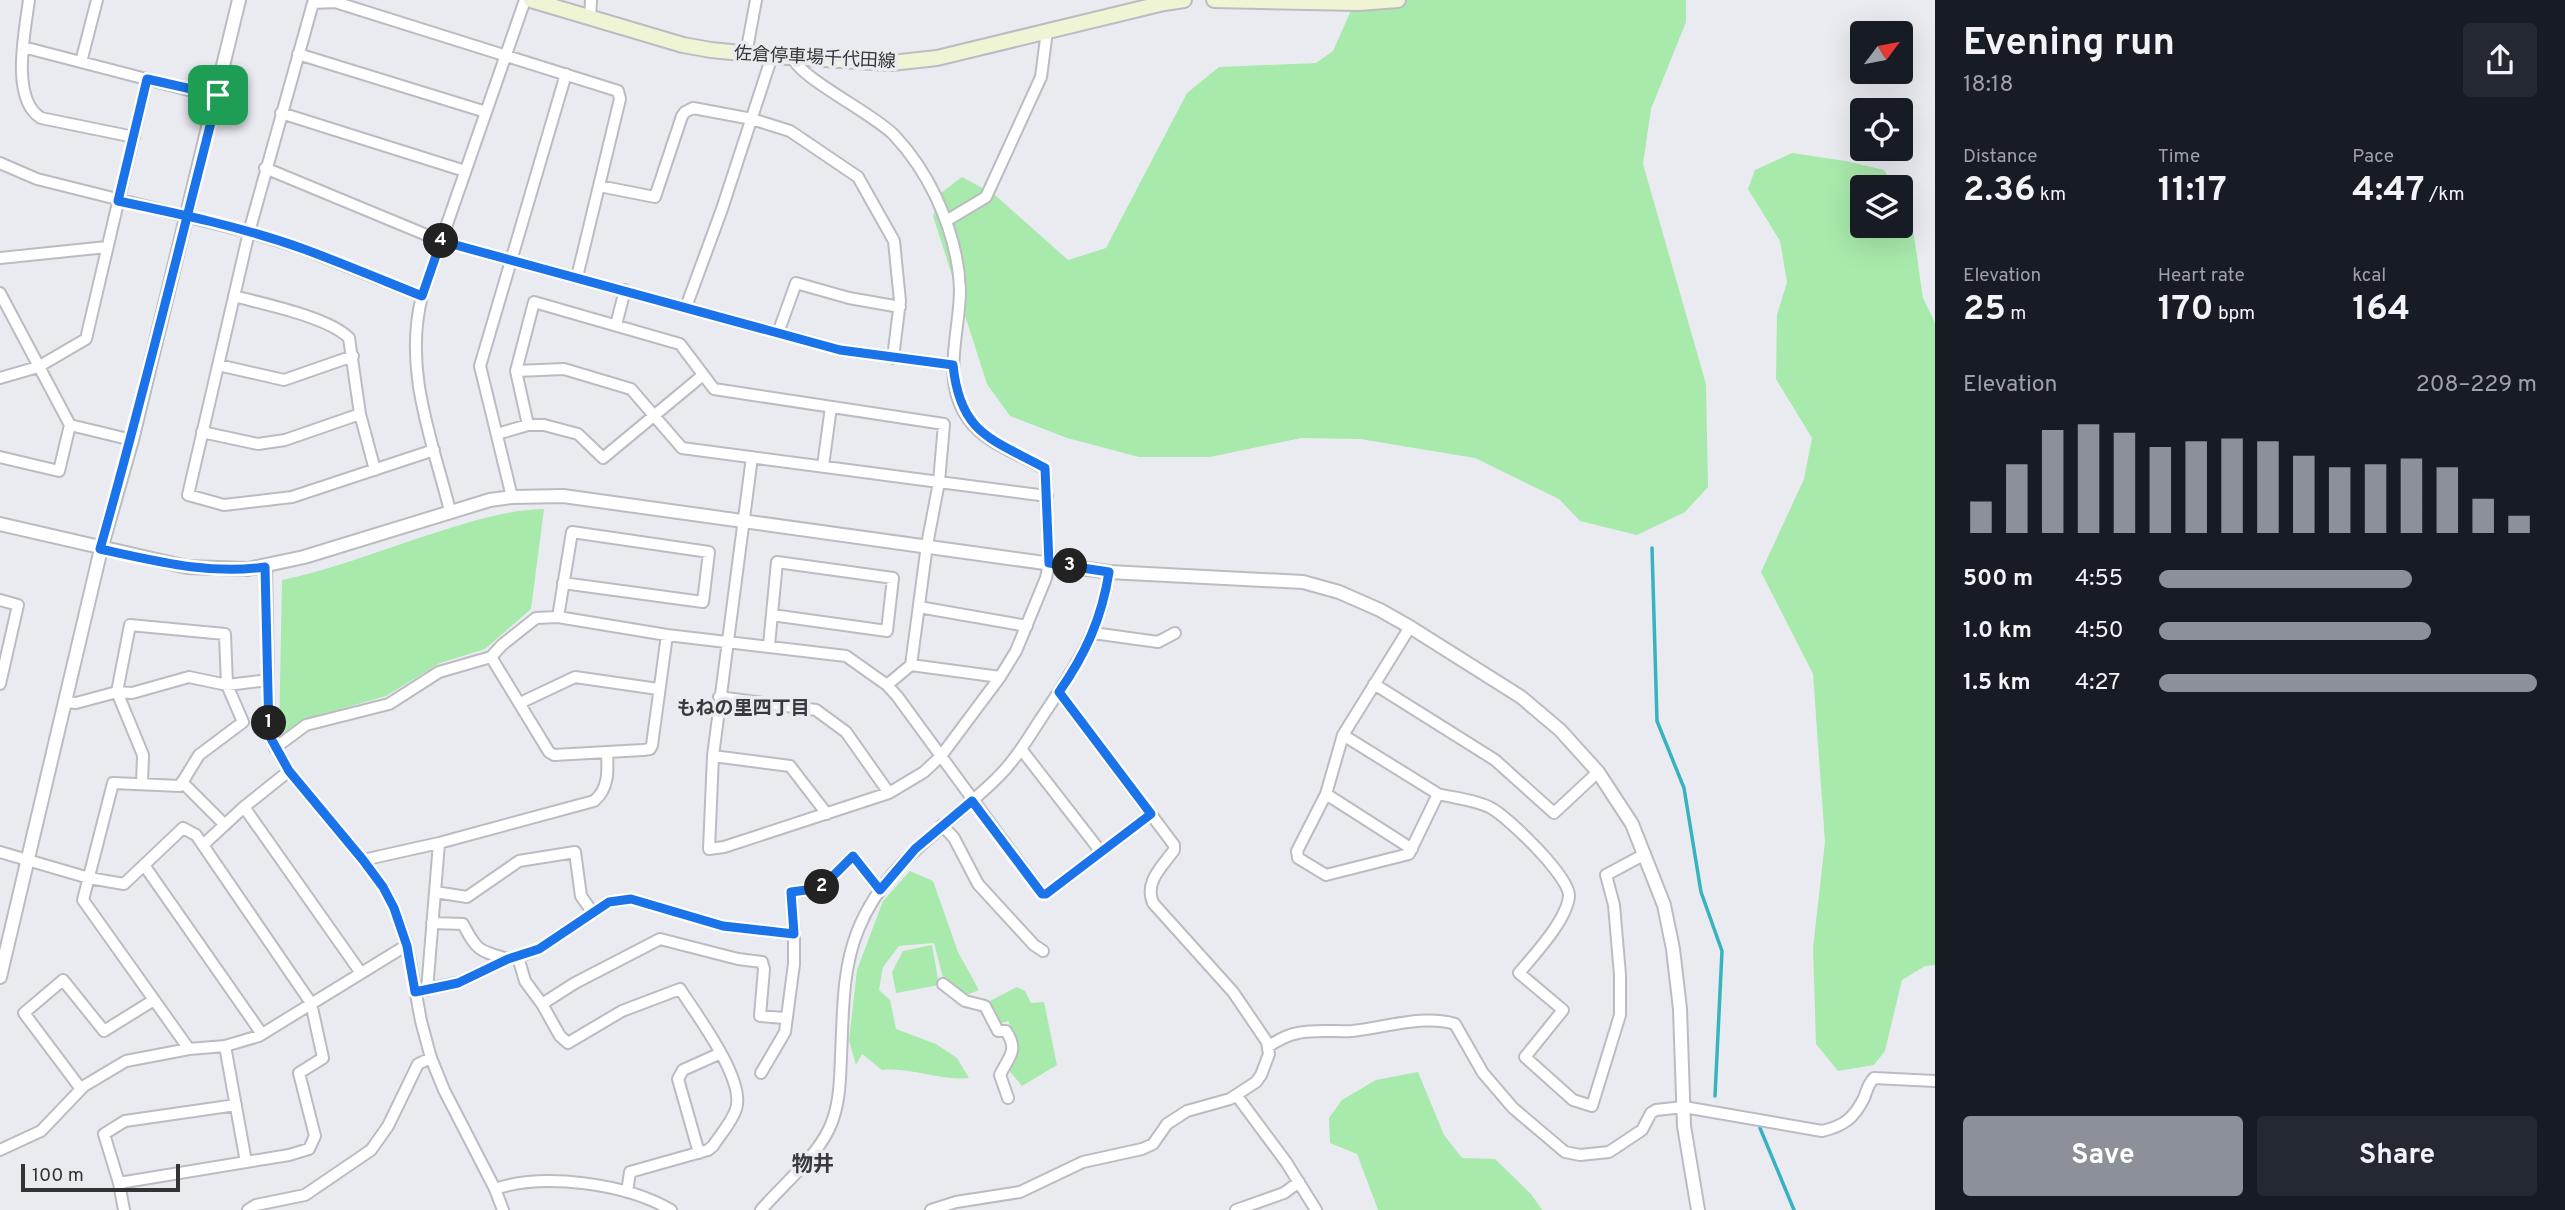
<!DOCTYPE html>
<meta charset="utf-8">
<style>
:root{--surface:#171b24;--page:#242831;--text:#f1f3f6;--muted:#9ea1a6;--accent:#8c9099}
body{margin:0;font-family:Overpass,"Noto Sans JP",sans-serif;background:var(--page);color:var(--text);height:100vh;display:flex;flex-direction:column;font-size:26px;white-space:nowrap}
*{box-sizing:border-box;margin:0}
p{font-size:23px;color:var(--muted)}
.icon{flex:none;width:38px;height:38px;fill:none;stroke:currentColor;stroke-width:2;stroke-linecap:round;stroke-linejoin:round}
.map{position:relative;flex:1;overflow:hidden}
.panel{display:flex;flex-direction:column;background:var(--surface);width:630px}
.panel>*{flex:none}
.needle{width:46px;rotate:58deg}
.controls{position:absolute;left:1850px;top:21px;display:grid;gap:14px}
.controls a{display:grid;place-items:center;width:63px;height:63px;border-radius:7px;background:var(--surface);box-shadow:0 7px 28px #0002;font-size:35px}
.scale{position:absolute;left:21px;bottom:18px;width:159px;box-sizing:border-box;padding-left:7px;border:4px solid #333336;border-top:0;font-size:19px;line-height:24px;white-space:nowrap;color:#333336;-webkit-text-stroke:5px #eaebf1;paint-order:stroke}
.pin{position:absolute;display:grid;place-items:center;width:60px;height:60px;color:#fff;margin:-30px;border-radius:14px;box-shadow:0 4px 10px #0006}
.km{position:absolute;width:35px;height:35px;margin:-18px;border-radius:50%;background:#222;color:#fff;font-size:19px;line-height:35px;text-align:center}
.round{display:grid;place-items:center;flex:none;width:74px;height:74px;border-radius:7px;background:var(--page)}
.head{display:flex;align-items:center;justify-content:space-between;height:119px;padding:0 28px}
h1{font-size:38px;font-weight:700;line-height:52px}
.metrics{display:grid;grid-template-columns:repeat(3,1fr);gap:10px;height:119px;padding:7px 28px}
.metrics div{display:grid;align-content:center}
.metrics b{font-size:35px;font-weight:700}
.metrics small{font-size:19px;font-weight:400}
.metrics p{font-size:19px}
.chart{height:196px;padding:14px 28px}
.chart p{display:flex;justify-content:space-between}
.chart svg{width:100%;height:126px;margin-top:7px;stroke:var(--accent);stroke-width:6}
.primary-button{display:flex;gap:14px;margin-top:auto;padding:14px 28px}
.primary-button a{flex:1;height:80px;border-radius:7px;background:var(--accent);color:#fff;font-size:28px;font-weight:700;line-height:80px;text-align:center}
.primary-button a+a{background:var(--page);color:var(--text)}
ul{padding:0 28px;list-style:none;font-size:23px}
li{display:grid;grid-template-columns:112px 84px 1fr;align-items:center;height:52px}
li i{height:18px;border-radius:9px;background:var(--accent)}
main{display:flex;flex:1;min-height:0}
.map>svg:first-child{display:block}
.green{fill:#a8e9ac}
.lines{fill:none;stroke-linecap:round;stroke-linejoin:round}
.stream{stroke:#36b3bf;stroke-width:3.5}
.minor-casing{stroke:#bbbcc2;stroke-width:14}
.tertiary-casing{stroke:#bbbcc2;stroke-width:16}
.secondary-casing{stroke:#bbbcc2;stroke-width:18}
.minor{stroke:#fff;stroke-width:10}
.tertiary{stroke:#fff;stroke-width:12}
.secondary{stroke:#eff4d5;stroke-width:14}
.route-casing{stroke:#fff;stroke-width:14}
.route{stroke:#1a73e8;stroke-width:9}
.labels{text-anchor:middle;stroke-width:7;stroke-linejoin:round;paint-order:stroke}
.street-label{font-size:18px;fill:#333336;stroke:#eaebf1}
.neighbourhood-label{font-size:19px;font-weight:bold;fill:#38383e;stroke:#eaebf1}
.quarter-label{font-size:21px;font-weight:bold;fill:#38383e;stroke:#eaebf1}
</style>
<main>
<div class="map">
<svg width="1935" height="1210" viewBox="0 0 1935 1210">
<rect width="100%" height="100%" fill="#eaebf1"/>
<path class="green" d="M 1361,0 L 1686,0 L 1686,22 L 1651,109 L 1643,164 L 1706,384 L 1708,487 L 1685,512 L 1637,535 L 1580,521 L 1559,499 L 1475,458 L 1360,439 L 1301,438 L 1210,457 L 1139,457 L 1067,438 L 1010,416 L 987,384 L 933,216 L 941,193 L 962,177 L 995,195 L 1068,260 L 1106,248 L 1187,93 L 1219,67 L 1316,63 L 1333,51 L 1353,6 Z
M 1792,153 L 1846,161 L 1884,170 L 1895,187 L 1862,187 L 1862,226 L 1900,226 L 1901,195 L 1910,209 L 1923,298 L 1935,323 L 1935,965 L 1925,966 L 1902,980 L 1885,1051 L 1874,1065 L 1838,1071 L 1816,1044 L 1813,948 L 1825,842 L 1813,674 L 1761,572 L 1804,479 L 1812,438 L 1776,379 L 1777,315 L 1787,282 L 1780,241 L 1748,189 L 1755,170 Z
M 544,509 L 531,609 L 485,649 L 440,663 L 386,696 L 302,720 L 279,736 L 282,580 C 330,570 376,552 422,537 C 463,524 501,510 544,509 Z
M 910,871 L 933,881 L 958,952 L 979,990 L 967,995 L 943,978 L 934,943 L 899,946 L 883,967 L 879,990 L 890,1000 L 896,1029 L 936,1044 L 957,1058 L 969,1078 C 940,1081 911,1067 882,1070 L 862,1054 L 856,1065 L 849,1040 L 857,970 L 883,901 Z
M 932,945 L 939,985 L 896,993 L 892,972 L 903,951 Z
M 1017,987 L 1025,991 L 1031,1003 L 1044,1002 L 1057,1065 L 1022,1086 L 1007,1068 C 1024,1046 1020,1044 1008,1021 L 998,1024 L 986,1003 Z
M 1418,1072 L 1444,1135 L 1462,1158 L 1495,1159 L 1531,1194 L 1542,1210 L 1378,1210 L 1357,1154 L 1330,1143 L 1329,1118 L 1342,1100 L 1376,1080 Z"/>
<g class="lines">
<path class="stream" d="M 1652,548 L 1657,721 L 1684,788 L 1701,892 L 1722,951 L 1715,1096
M 1760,1128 L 1794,1210"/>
<defs>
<path id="minor" d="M 29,0 C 25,31 10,99 41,118 L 134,137
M 590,18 L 591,0
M 23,47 L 204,94 L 218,95
M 298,54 L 486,112
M 746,54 L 756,0
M 81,62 L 97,0
M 281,113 L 465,171
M 0,163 L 37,179 L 249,232 L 301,248 L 422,296
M 265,168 L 441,241 L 840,350 L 953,365
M 599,186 L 655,197 L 682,116 L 685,112 L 693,108 L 752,119 L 790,131 L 858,177 L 894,241 L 900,301 L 893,358
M 946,221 L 986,197 L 1041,77 L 1047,31
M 0,258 L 107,247
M 0,293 L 70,425 L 132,440
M 234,296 C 264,304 328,317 349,338 L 360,414 L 375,470
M 686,307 L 722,209 L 772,56
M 616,325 L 625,290
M 778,333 L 796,283 L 849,298 L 900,307
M 218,365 L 284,380 L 353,356
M 0,378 L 38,367 L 86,339 L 147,79
M 528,425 L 544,425 L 578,434 L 603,458 L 703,375
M 202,432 L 258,444 L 285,440 L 360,414
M 497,434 L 528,425 L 516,371 L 534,302 L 680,344 L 714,389 L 944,424 L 939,482 L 682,448 L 631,389 L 564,369 L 516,371
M 434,450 L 292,497 L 224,505 L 188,495 L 249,232 L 313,3 L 335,2 L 618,91 L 620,99 L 577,277
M 0,457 L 59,471 L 70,425
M 752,457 L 713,756 L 709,849 L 724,847 L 889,793 L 924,772 L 941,756 L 1000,677 L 1016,651 L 1046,578 L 1049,563 L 1045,469 C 1022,455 985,443 969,420 C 940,381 960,333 960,290 C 959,258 949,225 936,197 C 926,176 910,152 894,135 C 874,114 800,78 793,58
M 823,466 L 831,407
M 512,497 L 480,366 L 566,74
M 450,511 C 432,439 403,370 422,296 L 525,0
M 266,567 L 269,735 L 289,771 L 363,860 L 383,887 L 394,908 L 407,945 L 421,1021 L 431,1058 L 444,1090 L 495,1189 L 503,1210
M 0,600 L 18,605 L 0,684
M 919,607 L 1027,626
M 558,617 L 572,532 L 709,552 L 703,602 L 563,583
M 1410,627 L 1343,735 L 1326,794 L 1297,851 L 1298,858 L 1326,875 L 1409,854 L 1438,794 C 1454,798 1477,800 1491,808 C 1508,817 1570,877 1569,896 C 1567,920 1534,955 1519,973 L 1563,1010 L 1525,1057 L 1573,1100 L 1592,1106 L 1620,1015 L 1620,975 L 1614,905 L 1606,875 L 1645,854
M 1093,633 L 1158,642 L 1175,633
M 667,635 L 652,745 L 650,749 L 643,750 L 554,755 L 549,752 L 491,657 L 502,645 L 536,618 L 558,617 L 667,635 L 846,656 L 887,685 L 897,696 L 1042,894 L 1046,894 L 1151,814
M 769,645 L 777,562 L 893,578 L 887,631 L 772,615
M 911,665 L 927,545 L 939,482 L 1047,496
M 1374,684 L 1495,760 L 1554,813 L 1598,772
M 887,685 L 911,665 L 1000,677
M 719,697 L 816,710 L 846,732 L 889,793
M 66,702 L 76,703 L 117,692 L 132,693 L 189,677 L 227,685 L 268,680
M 520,703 L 575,677 L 658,689
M 1343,735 L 1438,794
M 275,748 L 306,725 L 389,704 L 439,672 L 491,657
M 1021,749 L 1101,852
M 713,756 L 790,766 L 827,814
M 182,782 L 225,825
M 142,784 L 143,755 L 117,692 L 130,625 L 225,634 L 227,685 L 243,722 L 199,755 L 180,786 L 113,783 L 83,900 L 189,1049
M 1326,794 L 1412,849
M 244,807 L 361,973
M 942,825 L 954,838 L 978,884 L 1034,945 L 1043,951
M 203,845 L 244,807 L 289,771
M 0,852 L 89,878 L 124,884 L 183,828 L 196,835 L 311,1003 L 323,1058 L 299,1073 L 315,1136 L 309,1149 L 289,1155 L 119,1183 L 124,1210
M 363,860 L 439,843 L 594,801 C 609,789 608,770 607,753
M 144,865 L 262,1034
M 435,892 L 467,897 L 519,861 L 575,852 L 581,896 L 593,913
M 432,923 L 463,924 C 477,951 479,951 508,959
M 794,934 L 791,892 L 821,888 L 853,856 L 880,890
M 943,984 L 965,1001 L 985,1006 L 998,1031 L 1006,1031 C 1019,1051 1009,1056 1000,1075 L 1008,1098
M 421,990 L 458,983 L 508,959 L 518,957
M 427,990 L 439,843
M 542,1004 L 575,983 L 660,939 L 738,959 L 762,962 L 764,969 L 760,1016 L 785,1018
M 225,1046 L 259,1036 L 407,945
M 1269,1046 C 1278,1040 1287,1035 1298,1033 C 1316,1029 1334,1032 1352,1031 C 1383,1028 1425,1014 1455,1024 L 1483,1073 L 1513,1108 L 1565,1152 L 1580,1155 L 1609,1152 L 1642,1130 L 1651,1113 L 1656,1110 L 1684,1107 L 1822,1131 C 1844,1126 1854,1118 1864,1098 C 1867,1090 1868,1084 1874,1078 L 1935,1081
M 81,1089 L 24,1013 L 63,980 L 104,1031 L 154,1000
M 1237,1096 L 1286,1162 L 1316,1210
M 0,1150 L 41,1131 L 84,1086 L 126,1061 L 189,1049 L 225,1046 L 246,1162
M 699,1153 L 678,1079 L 683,1070 L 721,1053
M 119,1183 L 104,1134 L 125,1121 L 236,1105
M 495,1189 C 544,1172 627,1184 671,1210
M 627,1192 L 630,1172 L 708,1150 L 713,1146 C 720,1135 732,1122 736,1109 C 746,1080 696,1014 680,989 L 622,1011 L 568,1043 L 560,1036 L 542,1004 L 525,981 L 518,957 L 539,949 L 609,902 L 631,899 L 723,926 L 794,934 L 794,964 L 785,1032 L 761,1073
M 248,1210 L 256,1205 L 305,1195 L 371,1150 L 388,1126 L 418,1064 L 431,1058
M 761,1210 C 782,1186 816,1157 829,1129 C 840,1106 840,1080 841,1056 C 843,1015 842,969 858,930 C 885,862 946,828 996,779 C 1014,762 1027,740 1040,720 C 1074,669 1100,634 1109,572
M 931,1210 L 956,1202 L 1020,1192 L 1083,1162 L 1142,1149 L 1153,1144 L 1167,1124 L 1187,1111 L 1230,1099 L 1256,1082 L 1261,1075 L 1269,1054 L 1267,1042 L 1233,992 L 1153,903 C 1144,882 1162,867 1174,850 L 1174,845 L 1059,692
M 1236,1210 L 1284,1193 L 1299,1182"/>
<path id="tertiary" d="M 0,524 L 187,567 L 248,569 L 304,557 L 490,500 L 512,497 L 563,496 L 1109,572 L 1303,582 L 1339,592 L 1380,610 L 1410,627 L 1521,697 L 1560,730 L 1598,772 L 1632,824 L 1664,905 L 1673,949 L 1680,1009 L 1684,1126 L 1698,1210
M 0,977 L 101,549 L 132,440 L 239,0"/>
<path id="secondary" d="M 531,0 L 683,45 L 711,50 L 772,56 L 891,63 L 937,58 L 1164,3 L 1184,0
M 1214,0 L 1358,3 L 1398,0"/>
</defs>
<use href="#minor" class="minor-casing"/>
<use href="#tertiary" class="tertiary-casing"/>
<use href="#secondary" class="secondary-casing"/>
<use href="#minor" class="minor"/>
<use href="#tertiary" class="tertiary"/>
<use href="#secondary" class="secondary"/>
</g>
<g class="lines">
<defs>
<path id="route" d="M 218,95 C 179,246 143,398 100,549 C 156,561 209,575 265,567 L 269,735 L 289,771 L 363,860 L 383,887 L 394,908 L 407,946 L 415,992 L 458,983 L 508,959 L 539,949 L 609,902 L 631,899 L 723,926 L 794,934 L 791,892 L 821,888 L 853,856 L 880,890 L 915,849 L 972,801 L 1042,894 L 1046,894 L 1151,814 L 1059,692 C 1085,655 1102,618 1109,572 L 1049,563 L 1045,468 C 992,439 960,434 953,365 L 840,350 L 441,241 L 422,296 C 382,280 342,263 301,248 C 242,227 180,214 118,201 L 147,79 L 218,95"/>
</defs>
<use href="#route" class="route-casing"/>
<use href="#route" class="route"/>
</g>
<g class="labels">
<g class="street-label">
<text transform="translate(815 57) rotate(3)" y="6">佐倉停車場千代田線</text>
</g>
<g class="neighbourhood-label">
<text x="743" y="714">もねの里四丁目</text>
</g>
<g class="quarter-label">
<text x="813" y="1171">物井</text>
</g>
</g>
</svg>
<div class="controls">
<a><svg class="needle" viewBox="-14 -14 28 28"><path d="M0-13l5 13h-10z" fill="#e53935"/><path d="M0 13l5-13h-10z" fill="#9ea1a6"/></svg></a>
<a><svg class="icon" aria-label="locate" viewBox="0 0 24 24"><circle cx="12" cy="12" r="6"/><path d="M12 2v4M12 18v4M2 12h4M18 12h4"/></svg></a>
<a><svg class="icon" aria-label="layers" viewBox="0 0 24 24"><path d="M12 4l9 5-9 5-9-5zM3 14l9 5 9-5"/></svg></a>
</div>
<div class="scale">100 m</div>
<div class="pin" style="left:218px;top:95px;background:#1e9e55"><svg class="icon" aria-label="arrive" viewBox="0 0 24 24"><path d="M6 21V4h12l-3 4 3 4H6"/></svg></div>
<b class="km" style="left:269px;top:723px">1</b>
<b class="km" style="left:822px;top:887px">2</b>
<b class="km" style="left:1070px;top:566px">3</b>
<b class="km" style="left:441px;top:241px">4</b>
</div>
<section class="panel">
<div class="head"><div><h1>Evening run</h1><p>18:18</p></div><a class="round"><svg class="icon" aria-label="share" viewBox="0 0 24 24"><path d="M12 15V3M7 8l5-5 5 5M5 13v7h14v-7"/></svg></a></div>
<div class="metrics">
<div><p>Distance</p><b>2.36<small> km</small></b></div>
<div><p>Time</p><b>11:17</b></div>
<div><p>Pace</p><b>4:47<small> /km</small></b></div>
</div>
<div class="metrics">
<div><p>Elevation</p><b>25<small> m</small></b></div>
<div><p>Heart rate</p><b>170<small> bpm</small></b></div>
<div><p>kcal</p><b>164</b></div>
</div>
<div class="chart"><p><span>Elevation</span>208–229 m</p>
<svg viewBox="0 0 160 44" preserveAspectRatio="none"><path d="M5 44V33M15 44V20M25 44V8M35 44V6M45 44V9M55 44V14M65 44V12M75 44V11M85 44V12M95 44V17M105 44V21M115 44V20M125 44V18M135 44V21M145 44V32M155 44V38"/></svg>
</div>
<ul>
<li><b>500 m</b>4:55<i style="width:67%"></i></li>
<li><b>1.0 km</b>4:50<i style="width:72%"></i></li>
<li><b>1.5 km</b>4:27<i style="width:100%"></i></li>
</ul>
<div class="primary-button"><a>Save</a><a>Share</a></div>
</section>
</main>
